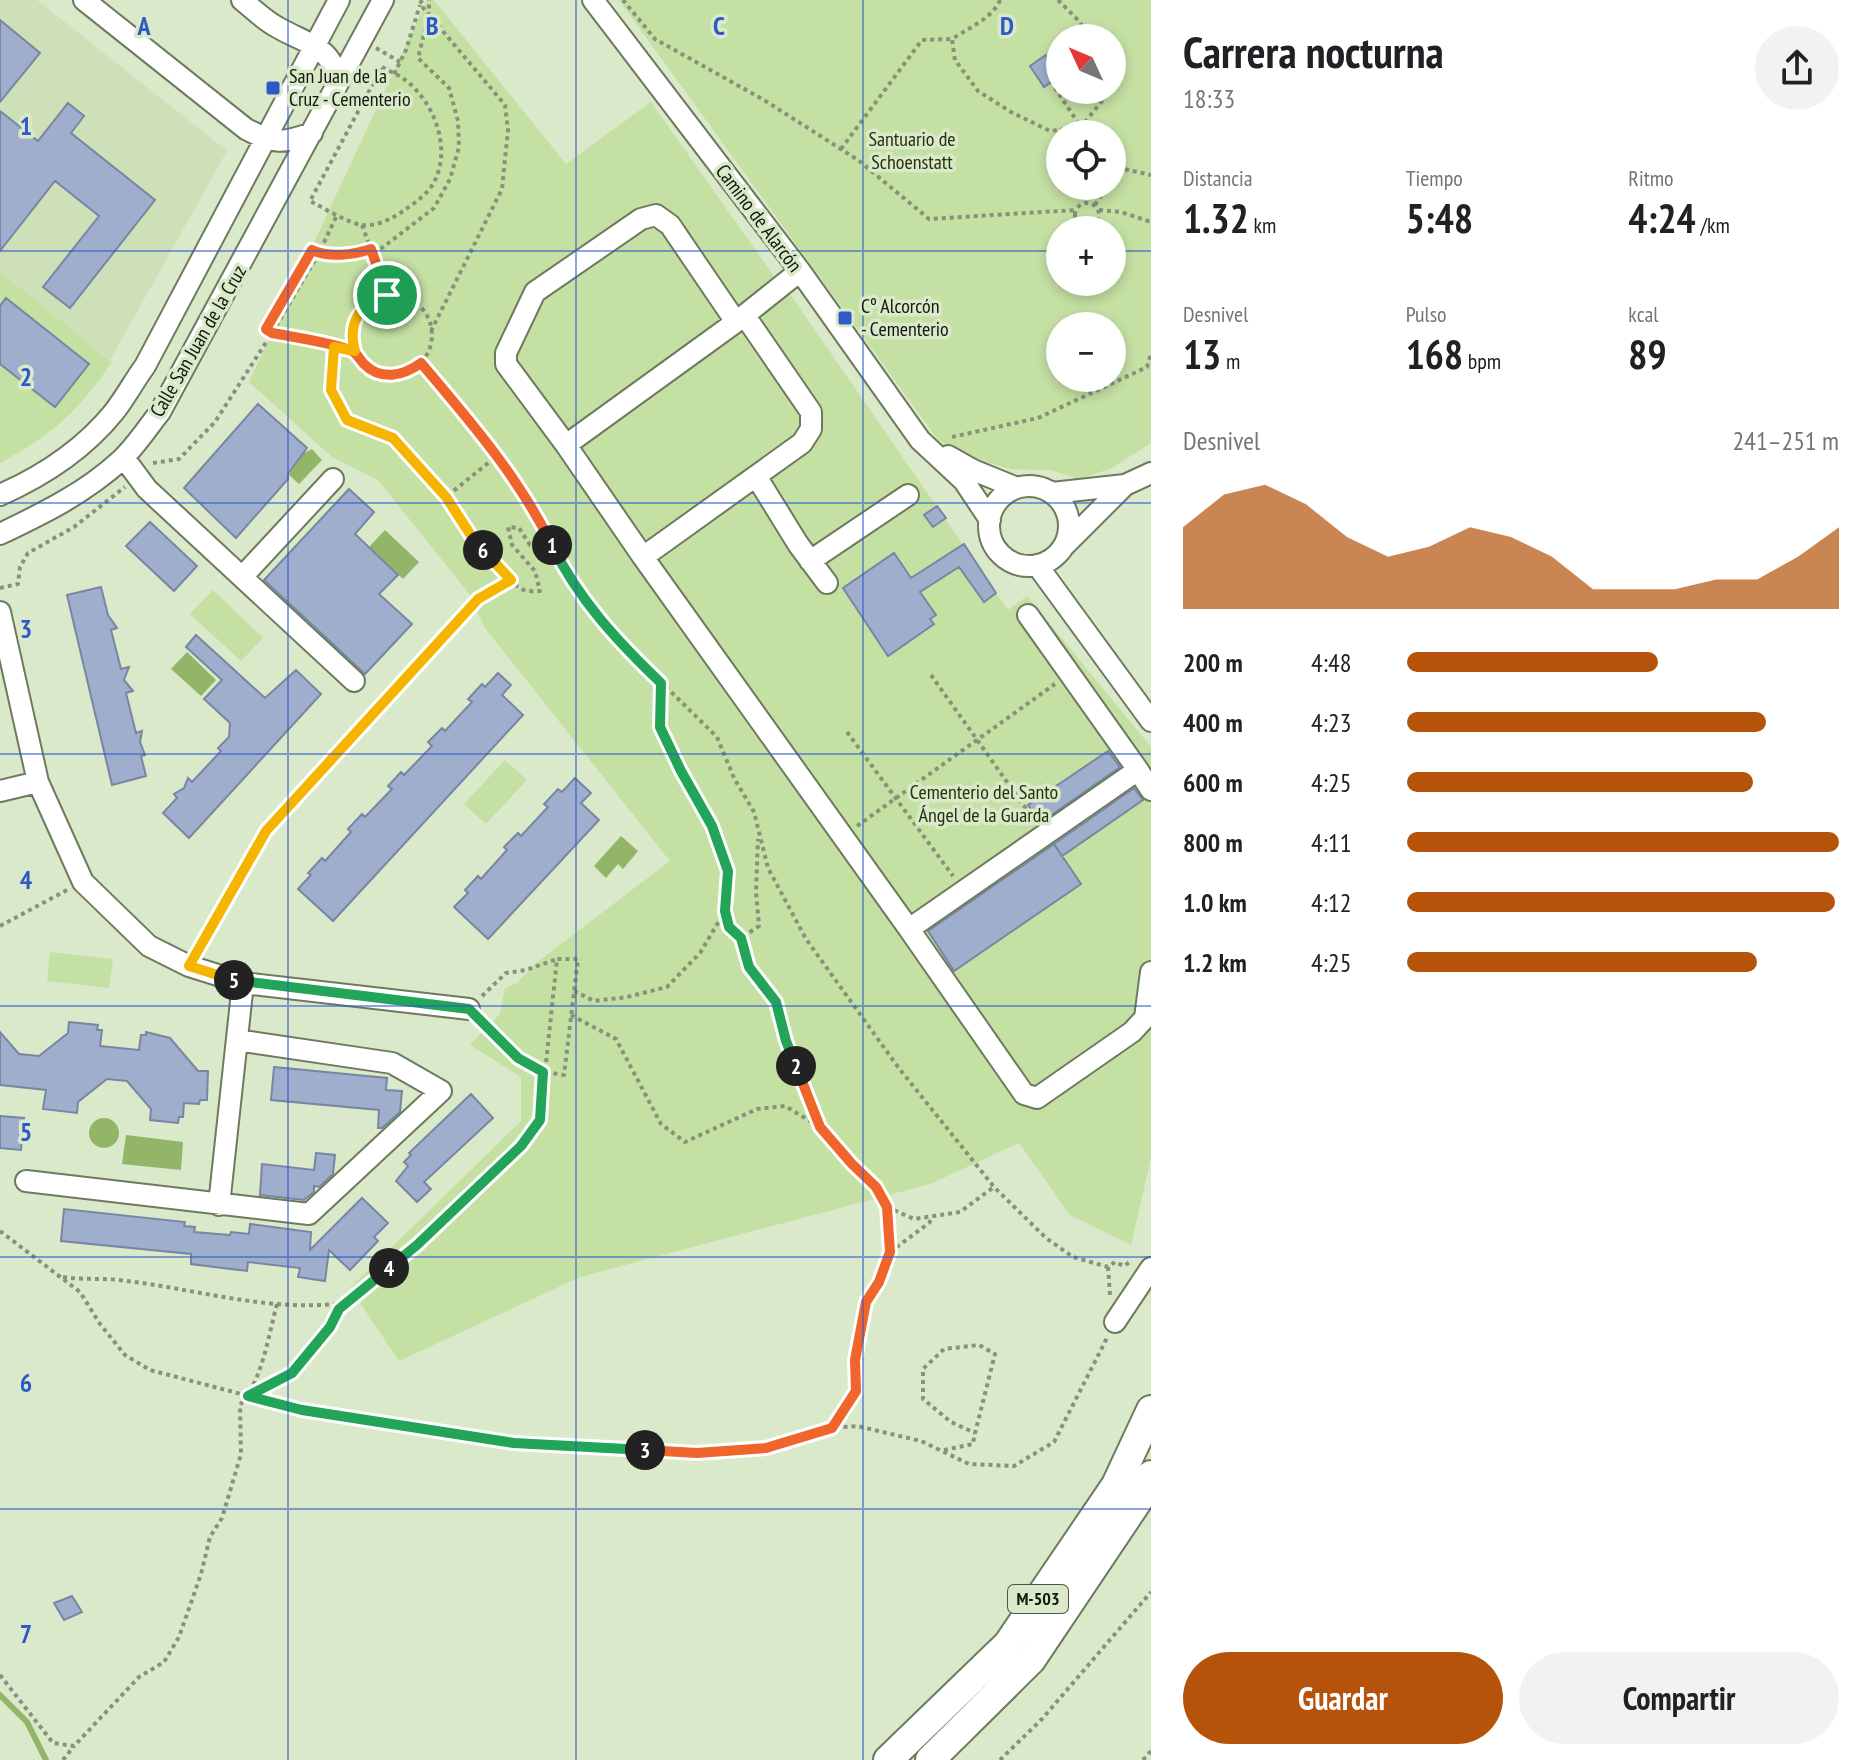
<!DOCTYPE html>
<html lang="es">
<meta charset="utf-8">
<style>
:root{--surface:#fff;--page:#f2f2f2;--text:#202124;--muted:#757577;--accent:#b45309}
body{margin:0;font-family:"PT Sans Narrow",sans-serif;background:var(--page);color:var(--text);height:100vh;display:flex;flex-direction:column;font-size:30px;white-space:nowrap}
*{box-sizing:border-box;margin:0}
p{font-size:26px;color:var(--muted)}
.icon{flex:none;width:44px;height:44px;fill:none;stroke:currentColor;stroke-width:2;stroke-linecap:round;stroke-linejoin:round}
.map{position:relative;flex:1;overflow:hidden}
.drawer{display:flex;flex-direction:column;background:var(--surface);width:720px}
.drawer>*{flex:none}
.needle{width:52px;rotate:314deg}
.fabs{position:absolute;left:1046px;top:24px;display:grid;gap:16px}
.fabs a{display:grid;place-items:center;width:80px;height:80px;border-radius:50%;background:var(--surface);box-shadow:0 4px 12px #0003;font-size:40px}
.pin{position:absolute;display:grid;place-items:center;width:68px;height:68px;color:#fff;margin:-34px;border:4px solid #fff;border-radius:50%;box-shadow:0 2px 8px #0007}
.km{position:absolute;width:40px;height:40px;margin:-20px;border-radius:50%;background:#222;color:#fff;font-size:22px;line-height:40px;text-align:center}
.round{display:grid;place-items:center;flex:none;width:84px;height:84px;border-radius:42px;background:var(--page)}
.overview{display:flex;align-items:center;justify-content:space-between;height:136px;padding:0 32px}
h1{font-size:44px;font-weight:800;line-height:60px}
.metrics{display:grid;grid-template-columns:repeat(3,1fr);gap:12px;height:136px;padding:8px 32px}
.metrics div{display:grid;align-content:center}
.metrics b{font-size:40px;font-weight:800}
.metrics small{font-size:22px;font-weight:400}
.metrics p{font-size:22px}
.chart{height:224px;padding:16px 32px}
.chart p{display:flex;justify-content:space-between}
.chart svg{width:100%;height:144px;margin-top:8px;fill:var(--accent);opacity:.7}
.primary-button{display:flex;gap:16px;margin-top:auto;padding:16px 32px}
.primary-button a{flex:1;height:92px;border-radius:48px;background:var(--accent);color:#fff;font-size:32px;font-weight:800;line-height:92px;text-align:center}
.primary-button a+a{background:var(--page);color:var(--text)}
ul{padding:0 32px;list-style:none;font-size:26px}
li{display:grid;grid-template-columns:128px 96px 1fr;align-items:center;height:60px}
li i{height:20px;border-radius:10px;background:var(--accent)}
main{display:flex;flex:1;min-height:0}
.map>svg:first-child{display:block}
.built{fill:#cde0b8}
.green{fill:#c4e0a3;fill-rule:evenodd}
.water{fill:#93b568}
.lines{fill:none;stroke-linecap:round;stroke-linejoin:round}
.stream{stroke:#93b568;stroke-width:6}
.building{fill:#9faecc;stroke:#7886a2;stroke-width:2}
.minor-casing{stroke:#6d7a5d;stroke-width:24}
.highway-casing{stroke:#6d7a5d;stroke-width:32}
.path{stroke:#86927a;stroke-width:4;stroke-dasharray:4 4;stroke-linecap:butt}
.minor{stroke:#fff;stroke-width:20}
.highway{stroke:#fff;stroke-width:28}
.split-1-casing{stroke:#fff;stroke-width:16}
.split-2-casing{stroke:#fff;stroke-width:16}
.split-3-casing{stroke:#fff;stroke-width:16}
.split-4-casing{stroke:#fff;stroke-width:16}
.split-5-casing{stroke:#fff;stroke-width:16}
.split-6-casing{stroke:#fff;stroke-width:16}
.split-7-casing{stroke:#fff;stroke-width:16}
.split-1{stroke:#f0652b;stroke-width:10}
.split-2{stroke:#22a559;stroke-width:10}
.split-3{stroke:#f0652b;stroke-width:10}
.split-4{stroke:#22a559;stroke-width:10}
.split-5{stroke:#22a559;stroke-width:10}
.split-6{stroke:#f5b400;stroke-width:10}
.split-7{stroke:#f5b400;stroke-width:10}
.grid{fill:none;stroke:#2e59c8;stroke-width:2;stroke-opacity:0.55}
.poi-dot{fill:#2e59c8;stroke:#dae9c9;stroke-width:3}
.labels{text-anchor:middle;stroke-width:7;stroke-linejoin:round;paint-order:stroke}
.shield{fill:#dae9c9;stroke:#4e5745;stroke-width:2}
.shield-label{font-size:18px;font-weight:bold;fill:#12180c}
.poi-label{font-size:20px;fill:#12180c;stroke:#dae9c9;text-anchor:start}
.park-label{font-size:20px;fill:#243111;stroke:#dae9c9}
.street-label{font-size:20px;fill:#12180c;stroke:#dae9c9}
.grid-label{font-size:26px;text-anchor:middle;font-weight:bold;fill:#2e59c8;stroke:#dae9c9;stroke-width:7;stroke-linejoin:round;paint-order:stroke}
</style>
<main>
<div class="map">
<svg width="1151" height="1760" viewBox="0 0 1151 1760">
<rect width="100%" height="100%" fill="#dae9c9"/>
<path class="built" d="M 0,0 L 37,0 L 227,151 L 110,360 L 0,273 Z"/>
<path class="green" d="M 427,0 L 434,0 L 566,164 L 651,102 L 776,279 L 779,278 L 1008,610 L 1027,596 L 1151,747 L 1151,1157 L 1131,1245 L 1070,1215 L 1019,1143 L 930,1184 L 580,1277 L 399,1361 L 350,1288 L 521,1121 L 521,1077 L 470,1045 L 500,1014 L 505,988 L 517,983 L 536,963 L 670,861 L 485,628 L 471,596 L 378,480 L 332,457 L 249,382 Z
M 619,0 L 1151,0 L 1151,443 L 1112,468 L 1079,479 L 1051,470 L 1010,469 L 982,461 L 938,440 ZM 1060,38 L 1112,38 L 1112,90 L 1060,90 ZM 1060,134 L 1112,134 L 1112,186 L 1060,186 ZM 1060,230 L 1112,230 L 1112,282 L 1060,282 ZM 1060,326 L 1112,326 L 1112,378 L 1060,378 Z
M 0,272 L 112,362 C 77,413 54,433 0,463 Z
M 213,590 L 263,638 L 241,661 L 190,614 Z
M 505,760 L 527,780 L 486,824 L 464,804 Z
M 50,952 L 113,959 L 109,988 L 47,981 Z"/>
<path class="water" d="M 312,449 L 322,460 L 299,484 L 289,475 L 302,454 Z
M 385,530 L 419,562 L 403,579 L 369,547 Z
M 187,652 L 216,680 L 201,696 L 171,669 Z
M 621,836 L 638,851 L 623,869 L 618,864 L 606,878 L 594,866 Z
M89 1133a15 15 0 1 1 30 0a15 15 0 1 1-30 0Z
M 126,1135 L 183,1142 L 181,1170 L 122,1164 Z"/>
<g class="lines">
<path class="stream" d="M 0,1695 L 27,1722 L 46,1760"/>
</g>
<path class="building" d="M 0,20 L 40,53 L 0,102 Z
M 1046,55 L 1060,76 L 1044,87 L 1030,66 Z
M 68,103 L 84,116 L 71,133 L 155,200 L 70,308 L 43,287 L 99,216 L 55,181 L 0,251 L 0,111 L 38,141 Z
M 6,298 L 89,364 L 55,407 L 0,364 L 0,306 Z
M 258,404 L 307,448 L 288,474 L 288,479 L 236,538 L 184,488 Z
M 349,489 L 374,512 L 355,534 L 398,575 L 379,594 L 412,624 L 365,674 L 264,580 Z
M 937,506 L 946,518 L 933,527 L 924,515 Z
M 150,522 L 197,566 L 174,591 L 126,546 Z
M 964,544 L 996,593 L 984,602 L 959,567 L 920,592 L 936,615 L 930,619 L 934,624 L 888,656 L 843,588 L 894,553 L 911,578 Z
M 101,587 L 108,615 L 117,628 L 111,630 L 121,669 L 129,667 L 124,680 L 133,691 L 126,693 L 136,733 L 142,731 L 140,742 L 145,755 L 141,756 L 146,776 L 112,785 L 67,595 Z
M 196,635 L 265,698 L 296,670 L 321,694 L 189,838 L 163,813 L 177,798 L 174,794 L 184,788 L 188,778 L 192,782 L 221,751 L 218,748 L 229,737 L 230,723 L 204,699 L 222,680 L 186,647 Z
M 498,673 L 511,685 L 502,695 L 523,715 L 333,921 L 298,889 L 311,875 L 308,873 L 322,858 L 325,861 L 351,832 L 348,829 L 362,814 L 365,817 L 392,789 L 388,786 L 401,772 L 404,775 L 432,746 L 428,742 L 442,728 L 445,731 L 472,702 L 468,699 L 482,684 L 485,687 Z
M 1108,751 L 1120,767 L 1040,823 L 1028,805 Z
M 575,778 L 591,793 L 581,803 L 599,820 L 488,939 L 454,907 L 468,893 L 465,890 L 478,876 L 481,879 L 507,850 L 504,847 L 518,833 L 521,836 L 548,807 L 544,804 L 558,789 L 562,792 Z
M 1134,788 L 1143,800 L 1062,856 L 1054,844 Z
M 1054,844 L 1081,884 L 954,971 L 928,931 Z
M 69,1022 L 98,1025 L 97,1030 L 102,1030 L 100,1046 L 139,1050 L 141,1035 L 146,1035 L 146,1032 L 170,1038 L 198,1071 L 208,1071 L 207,1100 L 200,1100 L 199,1104 L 184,1103 L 183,1117 L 179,1117 L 178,1123 L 150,1120 L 151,1109 L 127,1081 L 107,1079 L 78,1102 L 77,1113 L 43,1109 L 46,1090 L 0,1085 L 0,1032 L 19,1054 L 39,1056 L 68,1033 Z
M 274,1067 L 387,1078 L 386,1090 L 402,1091 L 400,1112 L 382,1128 L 378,1128 L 379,1110 L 271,1100 Z
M 471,1094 L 493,1118 L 424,1182 L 431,1189 L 417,1202 L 396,1181 L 408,1166 L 404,1162 L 411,1155 L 409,1153 Z
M 0,1116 L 24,1118 L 21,1150 L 0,1148 Z
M 316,1153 L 335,1155 L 333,1174 L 319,1187 L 314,1186 L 314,1192 L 304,1200 L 260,1195 L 262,1164 L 314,1170 Z
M 362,1198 L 388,1223 L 374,1237 L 378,1241 L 350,1270 L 329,1250 L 325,1281 L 298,1277 L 300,1268 L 248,1262 L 247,1271 L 191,1264 L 191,1254 L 61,1241 L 64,1209 L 185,1222 L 184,1226 L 195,1227 L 194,1232 L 230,1235 L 231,1232 L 249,1234 L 250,1224 L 311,1232 L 310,1250 Z
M 72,1596 L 82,1612 L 64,1620 L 54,1603 Z"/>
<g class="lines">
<defs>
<path id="minor" d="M 84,0 L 246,129 C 275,144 281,144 312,133
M 242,0 C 253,9 264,20 277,27 C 306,44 333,46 338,83
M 593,0 L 800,271 L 920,440 L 964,481 L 990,520
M 736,322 L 566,445 L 506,364 L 506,353 L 535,292 L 641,219 L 656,215 L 670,225 L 736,322 L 800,271
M 566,445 L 643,557 L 802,443 L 811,429 L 811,412 L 745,316
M 948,456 L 973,470 L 1017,488
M 124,458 L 147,489 L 354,681
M 756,476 L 798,544 L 827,583
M989 526a40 40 0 1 1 80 0a40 40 0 1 1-80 0Z
M 1052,493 L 1125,485
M 0,495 C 43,476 84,449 114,412 C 125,398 134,381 145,366 L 339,0
M 0,534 C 44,513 85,493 121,460 C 136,446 148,427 160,412 L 383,0
M 1065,545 L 1125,485 L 1151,473
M 643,557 L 909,929 L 1138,770 L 1028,615
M 810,561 L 908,495
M 1037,565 L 1151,721
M 243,576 L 333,479
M 0,612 L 38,782 L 83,882 L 149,946 L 189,966 L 243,983 L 469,1009
M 1138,770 L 1151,790
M 0,791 L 38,782
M 909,929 L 1024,1094 L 1037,1098 L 1132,1032 L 1145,1018 L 1151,972
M 26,1181 L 309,1214 L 441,1091 L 392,1063 L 237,1040
M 219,1205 L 243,983
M 1115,1322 L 1151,1268"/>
<path id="highway" d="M 888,1760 L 1008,1644 L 1116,1485 L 1151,1410
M 930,1760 L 1031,1660 L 1139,1499 L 1151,1475"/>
</defs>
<use href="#minor" class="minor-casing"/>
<use href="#highway" class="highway-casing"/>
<path class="path" d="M 422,0 L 420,4 L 505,105 L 508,130 L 502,189 L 431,331
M 623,0 L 655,39 L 764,100 L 858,160 L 929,219 L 1076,210
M 1000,0 C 993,18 967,29 952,39 L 955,60 L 978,91 L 1011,112 L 1050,131 L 1081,127 L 1055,88
M 1058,0 L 1080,22 L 1088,38
M 376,48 L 400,62
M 382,67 C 389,71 397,74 404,79 C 434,101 453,149 433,184 C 427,194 416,202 406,209 C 394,218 377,227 361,225 C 344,221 326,209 310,201 Z
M 394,74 L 406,50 L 420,5
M 1088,134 L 1081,127 L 1102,101 L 1107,90
M 841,149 L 922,40 L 952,39
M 1112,161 L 1119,168 L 1151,175
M 1112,179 L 1119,168
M1075 215a12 12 0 1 1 24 0a12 12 0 1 1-24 0Z
M 1095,205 L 1107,186
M 1099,210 L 1121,212 L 1151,222
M 362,225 L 387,294
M352 335a40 40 0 1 1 80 0a40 40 0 1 1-80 0Z
M 272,333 L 266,329 L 312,250 L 319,253 L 348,254 L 382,248 L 434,208 L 450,179 L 459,147 L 458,121 L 449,88 L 418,58 L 429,14 L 429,0
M 272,333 L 355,351
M 334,347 L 331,390 L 347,420 L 393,438 L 446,497 L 498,455
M 421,363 L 498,455 L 537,515 L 563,567 L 603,625 L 717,737 L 734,778 L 754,812 L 768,868 L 806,939 L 898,1067 L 994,1187 L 1046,1238 L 1073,1257 L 1108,1267 L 1115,1262 L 1124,1266 L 1131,1261
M 952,437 L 1038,418 L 1147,367 L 1151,354
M 153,463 L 179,459 L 215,422 L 272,333 L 319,253 L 337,215
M 446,497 C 463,524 494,574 522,589 C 527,592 534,591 540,591 L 535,571 L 512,545 L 508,527 L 519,528 L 530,545 L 552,548
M 0,588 L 18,584 L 20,567 L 28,553 L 74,527 L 125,487
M 931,675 L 1034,820
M 847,732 L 953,876
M 857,826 L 1055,684
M 726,914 L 729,927 L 741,938 L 759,926 L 756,892 L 758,839
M 0,926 L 67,890
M 741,938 L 749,967 L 776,1002 L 786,1041 L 820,1126
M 198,951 L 266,831 L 478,599 L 511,580
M 574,991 L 594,1001 L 627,997 L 667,987 L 700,953 L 725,911 L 728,871 L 712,826 L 681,771 L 660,727 L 661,683
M 482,996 L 506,973 L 526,970 L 557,959
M 571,1015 L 616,1039 L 661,1124 L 685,1142 L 757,1109 L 785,1106 L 820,1127 L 852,1164 L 876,1187 L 887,1207 L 890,1252 L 879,1282 L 866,1302 L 855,1360 L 856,1391 L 832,1428
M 887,1207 L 914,1219 L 960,1212 L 994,1187
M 0,1231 L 80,1292 L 100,1324 L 125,1355 L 150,1370 L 302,1410 L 514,1443 L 697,1453 L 766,1448 L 832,1428 L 857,1426 L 921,1441 L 969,1464 L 1014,1466 L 1054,1442 L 1107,1338
M 890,1252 L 929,1223 L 933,1217
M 1108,1267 L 1110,1295
M 63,1277 C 82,1280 100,1278 119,1280 C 193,1288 269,1313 344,1303
M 248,1395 L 292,1373 L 330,1327 L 339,1309 L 417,1245 L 521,1146 L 540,1120 L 557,959 L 578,959 L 564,1075 C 526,1070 508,1049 481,1022
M 944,1450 L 973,1444 L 973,1443 L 975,1433 L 995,1354 L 979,1345 L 944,1349 L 923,1369 L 923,1399 L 951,1422 L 975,1433
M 0,1675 L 53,1743 L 74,1746 L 139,1677 L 164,1662 L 179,1637 L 201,1574 L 210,1537 L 222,1518 L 241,1454 L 240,1405 C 263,1379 268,1336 277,1304
M 63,1760 L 74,1746
M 1000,1760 L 1042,1719 L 1151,1592
M 1143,1760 L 1151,1751"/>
<use href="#minor" class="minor"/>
<use href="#highway" class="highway"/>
</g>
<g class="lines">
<defs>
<path id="split-1" d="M 387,295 L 371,249 C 353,255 329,258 312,250 L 266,329 L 272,333 C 293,337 335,343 352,351 C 357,353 360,360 364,364 C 381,381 403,376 421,363 C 470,421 518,476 552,545"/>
<path id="split-2" d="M 552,545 C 578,599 618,642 661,683 L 660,727 L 681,771 L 712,826 L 728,871 L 725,911 L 729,927 L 741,938 L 749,967 L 776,1002 L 786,1041 L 796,1066"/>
<path id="split-3" d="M 645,1450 L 697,1453 L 766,1448 L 832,1428 L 856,1391 L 855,1360 L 866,1302 L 879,1282 L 890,1252 L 887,1207 L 876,1187 L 852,1164 L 820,1127 L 796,1066"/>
<path id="split-4" d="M 389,1268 L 339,1309 L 330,1327 L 292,1373 L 248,1396 L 302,1410 L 514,1443 L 645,1450"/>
<path id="split-5" d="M 234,980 L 469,1009 L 518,1058 L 543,1072 L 540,1120 L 521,1146 L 417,1245 L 389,1268"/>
<path id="split-6" d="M 234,980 L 189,966 L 266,831 L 478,599 L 511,580 L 483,550"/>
<path id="split-7" d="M 387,295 C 360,304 347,323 355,351 L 334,347 L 331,390 L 347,420 L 393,438 L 446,497 L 472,537 L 483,550"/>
</defs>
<use href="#split-1" class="split-1-casing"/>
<use href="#split-2" class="split-2-casing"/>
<use href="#split-3" class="split-3-casing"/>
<use href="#split-4" class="split-4-casing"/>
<use href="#split-5" class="split-5-casing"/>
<use href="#split-6" class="split-6-casing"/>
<use href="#split-7" class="split-7-casing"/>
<use href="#split-1" class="split-1"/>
<use href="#split-2" class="split-2"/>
<use href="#split-3" class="split-3"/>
<use href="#split-4" class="split-4"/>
<use href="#split-5" class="split-5"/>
<use href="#split-6" class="split-6"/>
<use href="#split-7" class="split-7"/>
</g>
<path class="grid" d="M 288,0 L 288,1760M 576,0 L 576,1760M 863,0 L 863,1760M 0,251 L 1060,251M 1112,251 L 1151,251M 0,503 L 1151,503M 0,754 L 1151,754M 0,1006 L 1151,1006M 0,1257 L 1151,1257M 0,1509 L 1151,1509"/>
<g class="poi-dot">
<rect x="265" y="80" width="16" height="16" rx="4"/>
<rect x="837" y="310" width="16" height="16" rx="4"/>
</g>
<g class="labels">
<rect class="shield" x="1008" y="1585" width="60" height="28" rx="6"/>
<g class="shield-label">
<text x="1038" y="1605">M-503</text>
</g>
<g class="poi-label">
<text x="289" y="83">San Juan de la<tspan x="289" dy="23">Cruz - Cementerio</tspan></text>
<text x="861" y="313">Cº Alcorcón<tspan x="861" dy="23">- Cementerio</tspan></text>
</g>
<g class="park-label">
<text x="912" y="146">Santuario de<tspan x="912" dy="23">Schoenstatt</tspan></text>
<text x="984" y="799">Cementerio del Santo<tspan x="984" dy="23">Ángel de la Guarda</tspan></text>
</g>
<g class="street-label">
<text transform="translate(759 218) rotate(53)" y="7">Camino de Alarcón</text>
<text transform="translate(198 341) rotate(-60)" y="7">Calle San Juan de la Cruz</text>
</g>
</g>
<g class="grid-label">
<text x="144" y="35">A</text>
<text x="432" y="35">B</text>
<text x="719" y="35">C</text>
<text x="1007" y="35">D</text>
<text x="26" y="135">1</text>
<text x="26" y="386">2</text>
<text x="26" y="638">3</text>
<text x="26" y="889">4</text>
<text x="26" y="1141">5</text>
<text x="26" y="1392">6</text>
<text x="26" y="1643">7</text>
</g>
</svg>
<div class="fabs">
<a><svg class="needle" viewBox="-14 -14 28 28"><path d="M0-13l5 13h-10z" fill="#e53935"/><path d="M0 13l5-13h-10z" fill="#757577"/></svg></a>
<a><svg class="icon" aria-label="locate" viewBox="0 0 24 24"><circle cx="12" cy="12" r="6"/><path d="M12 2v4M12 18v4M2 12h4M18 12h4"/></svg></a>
<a>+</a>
<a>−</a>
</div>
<div class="pin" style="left:387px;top:295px;background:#1e9e55"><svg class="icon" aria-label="arrive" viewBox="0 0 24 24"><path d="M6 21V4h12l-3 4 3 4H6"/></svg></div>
<b class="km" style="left:552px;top:545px">1</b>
<b class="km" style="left:796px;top:1066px">2</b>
<b class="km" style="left:645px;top:1450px">3</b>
<b class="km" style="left:389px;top:1268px">4</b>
<b class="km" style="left:234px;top:980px">5</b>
<b class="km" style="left:483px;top:550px">6</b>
</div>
<section class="drawer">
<div class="overview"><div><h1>Carrera nocturna</h1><p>18:33</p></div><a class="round"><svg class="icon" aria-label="share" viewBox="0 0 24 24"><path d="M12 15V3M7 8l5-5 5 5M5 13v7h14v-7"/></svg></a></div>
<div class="metrics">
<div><p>Distancia</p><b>1.32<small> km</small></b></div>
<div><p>Tiempo</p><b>5:48</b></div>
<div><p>Ritmo</p><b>4:24<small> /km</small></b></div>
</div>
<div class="metrics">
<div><p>Desnivel</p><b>13<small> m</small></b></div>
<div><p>Pulso</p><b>168<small> bpm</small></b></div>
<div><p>kcal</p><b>89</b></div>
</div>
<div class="chart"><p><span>Desnivel</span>241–251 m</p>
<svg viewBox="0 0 160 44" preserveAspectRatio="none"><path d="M0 44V19L10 9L20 6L30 12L40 22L50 28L60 25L70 19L80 22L90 28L100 38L110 38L120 38L130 35L140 35L150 28L160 19V44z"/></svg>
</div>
<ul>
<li><b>200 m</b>4:48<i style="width:58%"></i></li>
<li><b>400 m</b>4:23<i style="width:83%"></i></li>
<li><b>600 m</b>4:25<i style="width:80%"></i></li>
<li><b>800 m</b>4:11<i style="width:100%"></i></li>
<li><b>1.0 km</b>4:12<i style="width:99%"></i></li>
<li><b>1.2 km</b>4:25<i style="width:81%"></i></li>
</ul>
<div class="primary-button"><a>Guardar</a><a>Compartir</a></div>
</section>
</main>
